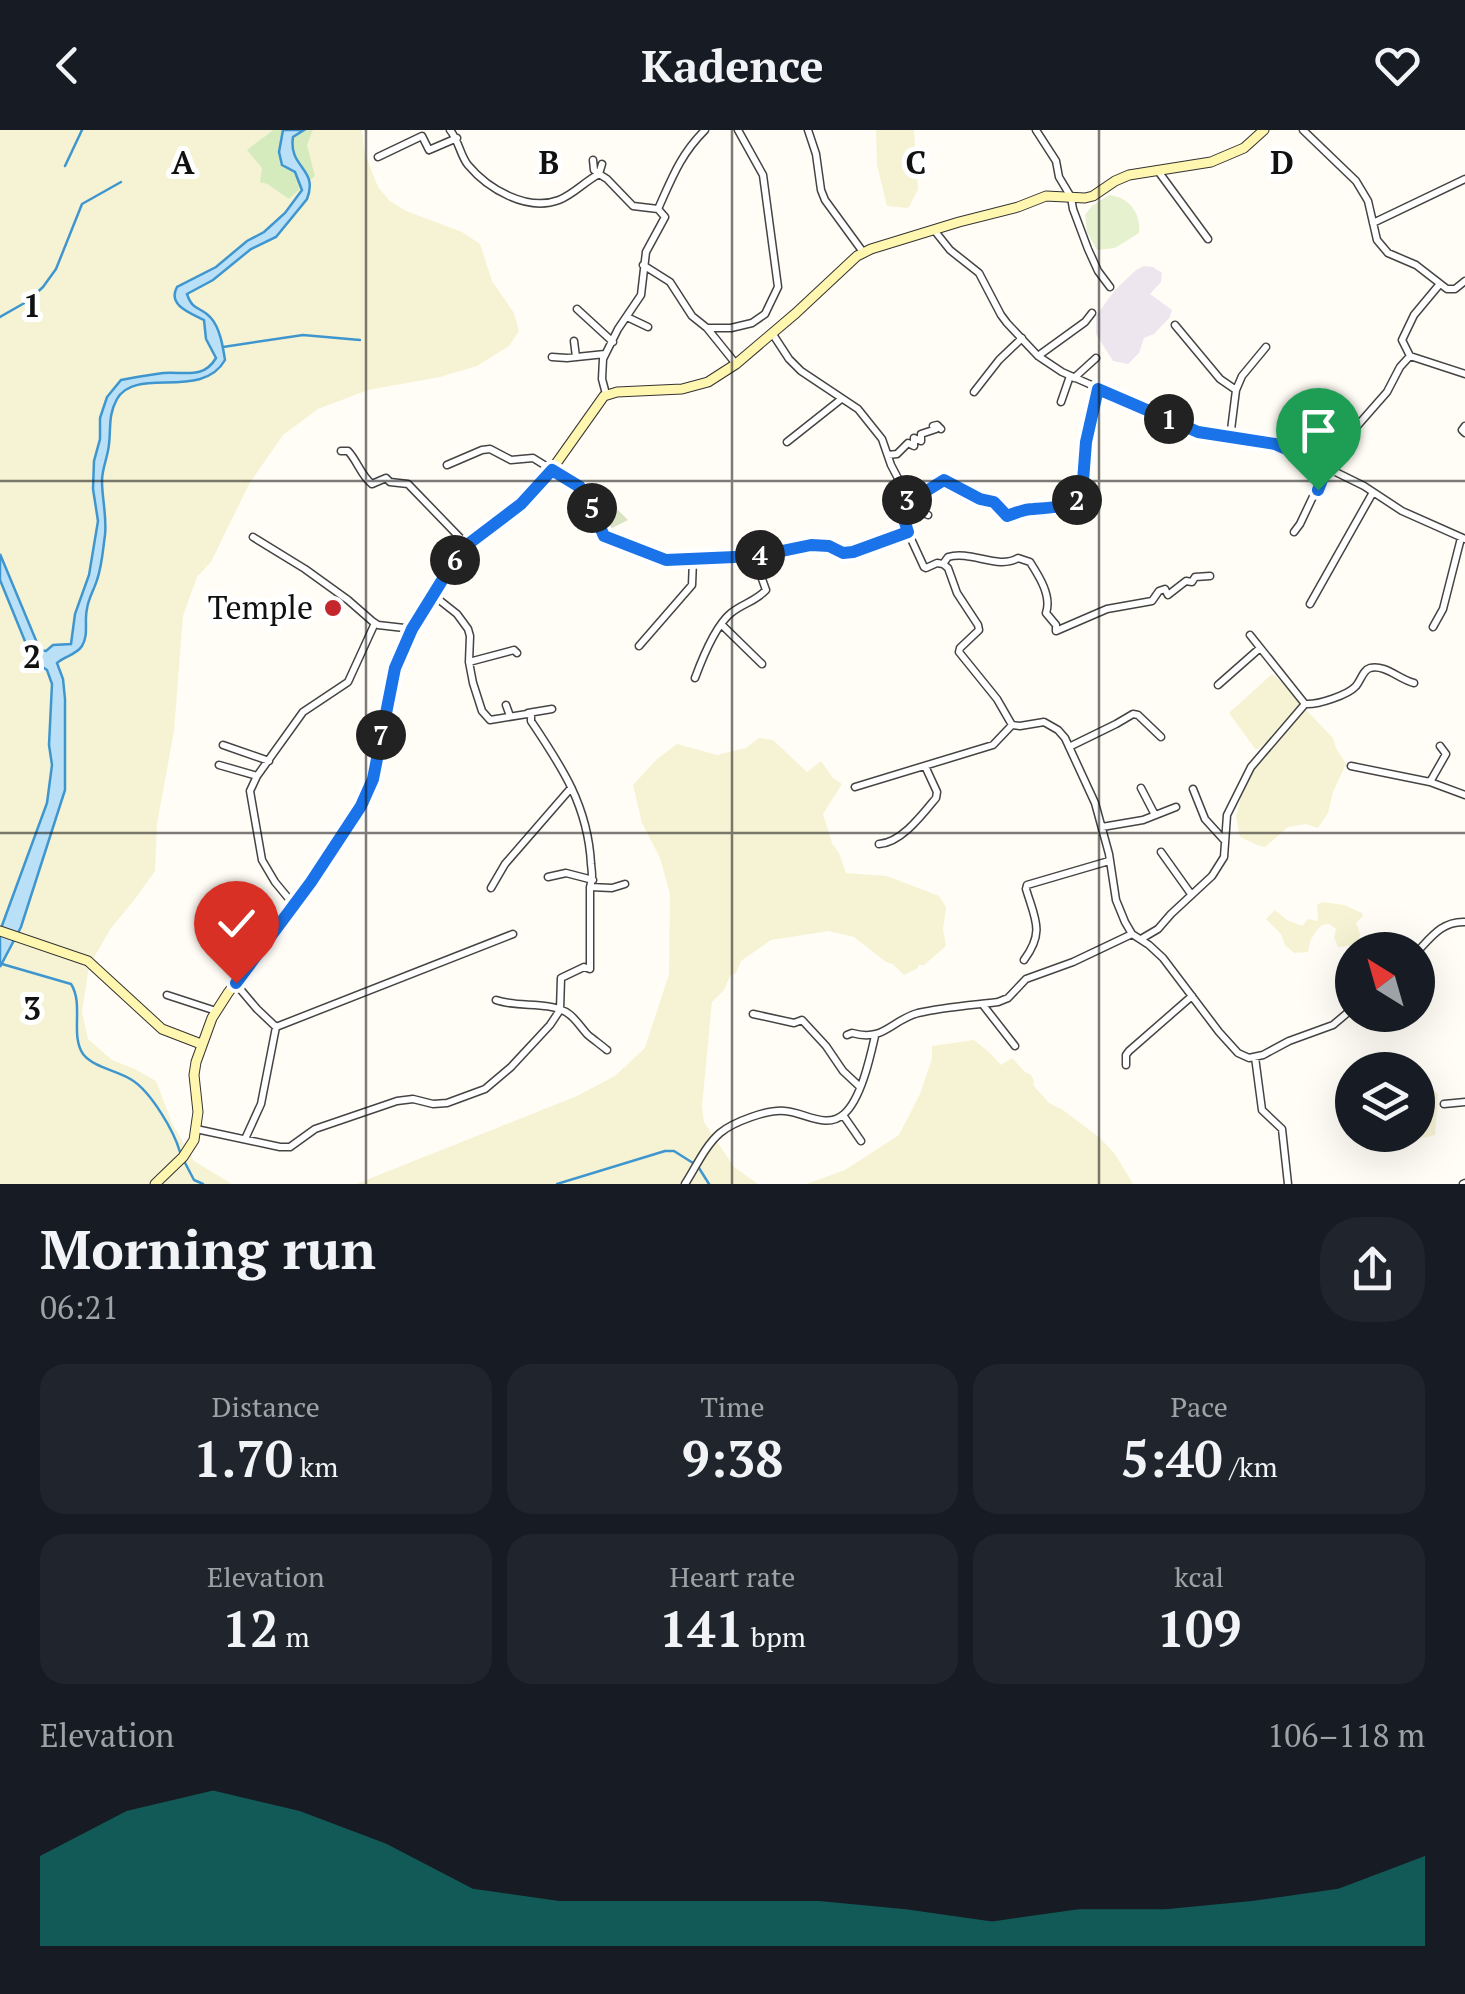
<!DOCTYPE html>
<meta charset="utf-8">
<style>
:root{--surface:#171b24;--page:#20242c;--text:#f1f3f6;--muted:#9ea1a6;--accent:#0f766e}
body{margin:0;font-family:"PT Serif",serif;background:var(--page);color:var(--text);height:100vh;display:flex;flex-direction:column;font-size:38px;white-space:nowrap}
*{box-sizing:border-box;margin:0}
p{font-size:32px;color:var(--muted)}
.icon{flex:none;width:55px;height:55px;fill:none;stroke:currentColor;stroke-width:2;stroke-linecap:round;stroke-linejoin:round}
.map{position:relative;height:1054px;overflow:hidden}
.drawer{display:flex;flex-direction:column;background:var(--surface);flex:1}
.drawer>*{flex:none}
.needle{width:65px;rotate:323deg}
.tools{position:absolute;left:1335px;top:802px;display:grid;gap:20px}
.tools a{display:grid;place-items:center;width:100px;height:100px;border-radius:50%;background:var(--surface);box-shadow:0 10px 40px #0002;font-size:50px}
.pin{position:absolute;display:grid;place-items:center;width:85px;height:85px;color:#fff;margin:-102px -42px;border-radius:50% 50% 50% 0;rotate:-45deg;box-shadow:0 0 10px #0007}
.pin .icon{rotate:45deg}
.km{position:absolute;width:50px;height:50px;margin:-25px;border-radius:50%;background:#222;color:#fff;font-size:28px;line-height:50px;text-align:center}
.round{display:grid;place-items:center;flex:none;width:105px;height:105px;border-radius:40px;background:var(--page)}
.head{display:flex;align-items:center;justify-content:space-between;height:170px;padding:0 40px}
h1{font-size:55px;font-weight:700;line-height:75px}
.figures{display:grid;grid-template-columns:repeat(3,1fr);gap:15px;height:170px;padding:10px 40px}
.figures div{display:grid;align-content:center;border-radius:25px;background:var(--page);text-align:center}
.figures b{font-size:50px;font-weight:700}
.figures small{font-size:28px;font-weight:400}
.figures p{font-size:28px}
.chart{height:280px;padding:20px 40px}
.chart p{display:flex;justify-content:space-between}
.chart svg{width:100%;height:180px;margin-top:10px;fill:var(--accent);opacity:.7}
header{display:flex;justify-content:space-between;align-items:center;height:130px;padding:0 40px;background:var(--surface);font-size:45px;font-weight:700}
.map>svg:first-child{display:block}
.industrial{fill:#eee6ef}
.farmland{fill:#f6f3d4}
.green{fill:#d5ebbd}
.cemetery{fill:#d9e3c4}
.pitch{fill:#e6f2cf}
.water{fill:#b9e0f7;stroke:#3f96cf;stroke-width:2.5}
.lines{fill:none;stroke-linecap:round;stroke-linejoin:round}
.stream{stroke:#3f96cf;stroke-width:2.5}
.street-casing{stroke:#444;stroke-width:9}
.secondary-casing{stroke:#333;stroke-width:11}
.street{stroke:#fff;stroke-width:6}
.secondary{stroke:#fff6b0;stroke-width:9}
.route-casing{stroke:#fff;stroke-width:20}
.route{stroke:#1a73e8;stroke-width:12}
.grid{fill:none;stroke:#111;stroke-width:2.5;stroke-opacity:0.55}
.poi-dot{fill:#c4262e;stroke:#fff;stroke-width:4}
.labels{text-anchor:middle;stroke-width:10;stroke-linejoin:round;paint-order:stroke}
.poi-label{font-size:32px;fill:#111;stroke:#fff;text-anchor:end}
.grid-label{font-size:32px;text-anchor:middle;font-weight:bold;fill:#111;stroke:#fff;stroke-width:10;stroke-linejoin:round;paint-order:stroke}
</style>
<header><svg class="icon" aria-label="back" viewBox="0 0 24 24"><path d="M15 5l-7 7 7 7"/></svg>Kadence<svg class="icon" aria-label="heart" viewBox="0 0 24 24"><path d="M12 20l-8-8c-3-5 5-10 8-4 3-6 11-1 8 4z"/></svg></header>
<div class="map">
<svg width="1465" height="1054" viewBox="0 0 1465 1054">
<rect width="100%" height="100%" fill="#fffdf5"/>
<path class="industrial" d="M 1144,136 L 1153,137 L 1162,143 L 1161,152 L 1150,164 L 1172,180 L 1170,187 L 1154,204 L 1144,208 L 1139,223 L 1128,234 L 1113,231 L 1096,204 L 1096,186 L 1115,160 L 1136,140 Z"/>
<path class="farmland" d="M 0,0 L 273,0 L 263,7 L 262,38 L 267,54 L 289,69 L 315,46 L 307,15 L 313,0 L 362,0 L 364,21 L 378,57 L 390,71 L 406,81 L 462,102 L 480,114 L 492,151 L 514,183 L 519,201 L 509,216 L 477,236 L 440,247 L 368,260 L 318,279 L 283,305 L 249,354 L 211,432 L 197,447 L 183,486 L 174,601 L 157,694 L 155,741 L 135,769 L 111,798 L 89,836 L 82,882 L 88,909 L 112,930 L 135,939 L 156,951 L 172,993 L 194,1031 L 232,1054 L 0,1054 Z
M 876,0 L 914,0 L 918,59 L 909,77 L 907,78 L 887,76 L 877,35 Z
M 1272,544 L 1283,553 L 1301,575 L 1270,610 L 1256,620 L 1229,583 Z
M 1305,579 L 1333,608 L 1336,618 L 1346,634 L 1333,662 L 1328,683 L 1318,698 L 1306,694 L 1288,697 L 1265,717 L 1257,715 L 1240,707 L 1236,687 L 1241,667 L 1239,663 L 1263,625 Z
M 759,608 L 773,610 L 807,642 L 821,631 L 833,648 L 842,654 L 823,684 L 832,713 L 839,723 L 846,743 L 887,746 L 939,766 L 946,777 L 943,799 L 946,816 L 924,835 L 918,835 L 918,838 L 904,845 L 893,834 L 886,832 L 854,807 L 829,801 L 771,810 L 741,831 L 736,843 L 730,846 L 724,860 L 712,872 L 702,976 L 704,992 L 734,1037 L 758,1054 L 356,1054 L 577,966 L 615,946 L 645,918 L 669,844 L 670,764 L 660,728 L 642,693 L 633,655 L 657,629 L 677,614 L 717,625 L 746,618 Z
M 1322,772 L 1344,775 L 1362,783 L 1363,786 L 1356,793 L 1360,804 L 1359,815 L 1338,817 L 1334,807 L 1336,799 L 1329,794 L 1322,795 L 1317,800 L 1311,809 L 1308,822 L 1294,823 L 1285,815 L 1281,804 L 1266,789 L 1275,780 L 1287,790 L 1302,796 L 1308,789 L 1318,791 L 1317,775 Z
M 974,910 L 989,922 L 1001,935 L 1012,928 L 1025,942 L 1031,945 L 1034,951 L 1033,955 L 1049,973 L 1063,980 L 1100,1008 L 1115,1024 L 1133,1054 L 806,1054 L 845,1040 L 899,1005 L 920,964 L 932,929 L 932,916 Z
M 1418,951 L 1423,951 L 1438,964 L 1435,1005 L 1410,1011 L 1391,1005 L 1418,1005 Z"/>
<path class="green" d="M 273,0 L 313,0 L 307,15 L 315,46 L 289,69 L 267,54 L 260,52 L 262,38 L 247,20 Z"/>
<path class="cemetery" d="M 614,376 L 628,390 L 606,401 L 598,381 Z"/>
<path class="pitch" d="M 1109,65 C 1129,67 1141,83 1139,103 L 1115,118 L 1097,120 L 1087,102 L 1085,85 L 1092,76 Z"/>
<path class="water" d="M 283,0 L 304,0 L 293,7 C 288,38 319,38 307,69 L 276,107 L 251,119 L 213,150 L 187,164 C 193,182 201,176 211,188 C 220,198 223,217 225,230 C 202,271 135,236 117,269 C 108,285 111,298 109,314 C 108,327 102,338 102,351 C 102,369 107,386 105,405 C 103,419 102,436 97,450 C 94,460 88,469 87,479 C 84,491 89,505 82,516 C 76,525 65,526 57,533 L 63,549 L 65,569 L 65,660 L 21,797 L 0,837 L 0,801 L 47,673 L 52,635 L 49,615 L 52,554 L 47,540 L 35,532 L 31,526 L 0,450 L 0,424 L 40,520 L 46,521 L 53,515 L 71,514 L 75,484 L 89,445 L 98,391 L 93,359 L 94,331 L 100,309 L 100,288 L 107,267 L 121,250 C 135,247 149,245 163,243 C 184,241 203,250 216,228 L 206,209 L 204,190 C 190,183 167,175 177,157 L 216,137 L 247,111 L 264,102 L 285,83 L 302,60 L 295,42 L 282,35 L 279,22 Z"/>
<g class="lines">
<path class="stream" d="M 65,36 L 82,0
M 0,187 L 28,171 L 43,157 L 56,139 L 82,74 L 121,52
M 223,217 L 303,205 L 360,210
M 2,834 L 71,854 C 84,874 70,905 83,924 C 94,938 117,940 132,950 C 151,962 174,1001 180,1022
M 183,1029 L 194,1050 L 203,1054
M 699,1038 L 709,1054
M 557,1054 L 665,1021 L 674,1021 L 693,1033"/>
<defs>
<path id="street" d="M 450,0 C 459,11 460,25 468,35 C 488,59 527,82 559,70 C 574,64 584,52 599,44 L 607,49 L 633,76 L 658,79
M 808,0 L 816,24 L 821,60 L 825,70 L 863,122
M 1036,0 L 1056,31 L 1059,47 L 1071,67 L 1073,79 L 1088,119 L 1098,141 L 1110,157
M 1303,0 L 1356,51 L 1368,71 L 1377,110 L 1388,123 L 1416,135 L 1447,159 L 1455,159 L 1465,151
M 378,27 L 422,6 L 429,20 L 457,8
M 593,30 L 594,40 L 599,44 L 602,34
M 1158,41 L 1208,109
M 1373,93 L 1465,49
M 934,100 L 950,120 L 979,143 L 1001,185 L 1007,193 L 1038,226 L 1062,242 L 1198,302 L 1230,308 L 1260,310 L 1295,322 L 1364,356 L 1402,381 L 1465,409
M 643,135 L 670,152 L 692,186 L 707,198 L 736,234
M 1439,155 L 1414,185 L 1402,210 L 1410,226 L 1465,244
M 577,179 L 613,212
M 627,187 L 648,197
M 1175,195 L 1220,249 L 1236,260
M 707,198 L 731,198 L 752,193 L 765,184 L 778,157 L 763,45 L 738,0
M 772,203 L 789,229 L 801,241 L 858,279 L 882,309 L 891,335 L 902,356 L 904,365 L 901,380 L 906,398 L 924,437 L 926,438 L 937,433 L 943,434 L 948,438 L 957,463 L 978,495 L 979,500 L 960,518 L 959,522 L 997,569 L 1012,595 L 1020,596 L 1044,592 L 1058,600 L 1065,608 L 1095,673 L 1109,724 L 1116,770 L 1125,792 L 1132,804 L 1149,815 L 1163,828 L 1219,902 L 1238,923 L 1249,928 L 1263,925 L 1289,911 L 1333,895 L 1352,879
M 574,211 L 576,227
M 1038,226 L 1085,192 L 1092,183
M 552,227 L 567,228 L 605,224
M 1074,248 L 1096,228
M 974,262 L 999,230 L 1022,208
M 606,264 L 602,249 L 603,229 L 618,199 L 641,165 L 646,122 L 665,87 L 658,79 C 672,48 680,25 705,0
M 1061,272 L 1070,246
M 1465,296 L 1462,300 L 1465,303
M 1230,308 L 1236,260 L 1242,246 L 1266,217
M 787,312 L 840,270
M 341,321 L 348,321 C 357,330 361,346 372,354 L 386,348 L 390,352 L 408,354 L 467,415
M 888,325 L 897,324 L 908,313 L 914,316 L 914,308 L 921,311 L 921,304 L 936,299 L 933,296 L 937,295 L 941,299
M 447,335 L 482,320 L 490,319 L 511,330 L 533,328 L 580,357 L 589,369 L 604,406 L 656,428 L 666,430 L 758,426 L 811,415 L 829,416 L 843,423 L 853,423 L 908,402
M 904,369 L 915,368 L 944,349 L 981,369 L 994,372 L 1007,385 C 1016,383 1024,379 1033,379 C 1051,378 1069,377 1082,364 L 1086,312 L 1099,259
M 902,373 L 928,385
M 1294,402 L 1300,394 L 1327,337 L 1358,295 L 1387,262 L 1400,237 L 1410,226
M 253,407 L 305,439 L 348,470 L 372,491 L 378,495 L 413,499
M 943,434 L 948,427 C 971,420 998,440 1018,428 L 1030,432 C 1039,446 1052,466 1046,483 L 1056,495 L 1056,501 L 1107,479 L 1152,471 L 1159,461 L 1165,459 L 1168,465 L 1186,451 L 1192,452 L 1195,447 L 1210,446
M 1310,474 L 1372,364
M 722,495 L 762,534
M 1433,497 L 1443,479 L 1461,408
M 1250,505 L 1305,574 C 1318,575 1348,565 1356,556 C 1361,550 1363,540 1370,538 C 1385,534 1400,550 1414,553
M 639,516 L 692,455 L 693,430
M 469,532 L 514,520 L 517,523
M 695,548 C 702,529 715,496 731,483 C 742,474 756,471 766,460 L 757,435 L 758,426
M 1218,555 L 1260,518
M 506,575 L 510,586
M 528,583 L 552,579
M 223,615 L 269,631
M 1069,617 L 1116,594 L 1133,584 L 1138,585 L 1161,607
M 219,635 L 257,646
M 1351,636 L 1430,652 L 1465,665
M 1430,652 L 1446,624 L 1440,616
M 855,657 L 993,615 L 1012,595
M 1141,658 L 1155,685
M 1193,659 L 1205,689 L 1225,711
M 1102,697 L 1143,690 L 1176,677
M 879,714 C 901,713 922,685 936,668 L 937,662 L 925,636
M 1161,722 L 1191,764
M 548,747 L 566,743 L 593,750
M 590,757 L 612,758 L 625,754
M 491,758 L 505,734 L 571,658
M 294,775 L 275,752 L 262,730 L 250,661 L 257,646 L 303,582 L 348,552 L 375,493
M 1141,809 L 1158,799 L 1171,784 L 1212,746 L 1224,727 L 1227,685 L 1251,637 L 1305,574
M 1418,821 C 1432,806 1443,791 1465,792
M 1024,830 C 1045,802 1035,789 1026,759 L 1027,755 L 1109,731
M 235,853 L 257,879 L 276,897 L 513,804
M 167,865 L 216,881
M 496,870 C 518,878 546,871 566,882 C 575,887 581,898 588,905 C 594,910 601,915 607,920
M 983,875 L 1015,916
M 753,884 L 794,893 L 802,890 L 826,916 L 843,941 L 859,956
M 847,905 L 852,903 C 884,912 890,891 918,883 C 943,877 973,875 998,872 L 1008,868 L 1026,849 L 1073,832 L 1132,804
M 1255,927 L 1262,980 L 1282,999 L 1288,1054
M 1126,935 L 1126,925 L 1129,921 L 1192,866
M 1444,974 L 1465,972
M 843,985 L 861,1011
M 196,999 L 280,1017 L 290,1017 L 315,999 L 397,971 L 413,969 L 433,974 L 447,973 L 485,959 L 511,937 L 550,895 L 560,880 L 561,848 L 584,837 L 590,839 L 590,757 C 593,748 592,743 591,734 C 588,676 562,637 531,591 L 531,585 L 527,584 L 490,590 L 482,581 L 473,553 L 469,532 L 470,506 L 468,499 L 457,484 L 433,465
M 245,1009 L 261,974 L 276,897
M 685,1054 C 696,1037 705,1016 720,1003 C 733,992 768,979 785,981 C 804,982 826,1000 844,984 C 861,969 870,928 875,906
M 1463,1054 L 1465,1053"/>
<path id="secondary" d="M 0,801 L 88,831 L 162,899 L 201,914
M 155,1054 L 183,1027 L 194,1010 L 198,982 L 194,945 L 196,932 L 212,888 L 228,863 L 335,718 L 369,660 L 395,538 L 417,492 L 462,421 L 521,374 L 543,352 L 604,266 L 617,262 L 682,259 L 708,252 L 736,234 L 796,183 L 857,126 L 871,119 L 959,92 L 1018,77 L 1046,66 L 1085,68 L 1093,66 L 1115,51 L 1129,45 L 1211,32 L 1244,18 L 1264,0"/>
</defs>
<use href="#street" class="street-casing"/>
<use href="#secondary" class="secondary-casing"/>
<use href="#street" class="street"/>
<use href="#secondary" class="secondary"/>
</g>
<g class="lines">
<defs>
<path id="route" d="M 236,853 L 311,752 L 361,676 L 373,649 L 395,538 L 412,499 L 446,444 L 467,415 L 521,374 L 552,340 L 580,357 L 585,363 L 604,406 L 666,430 L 758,426 L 811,415 L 829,416 L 843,423 L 853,422 L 908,402 L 901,380 L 904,369 L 915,368 L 944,350 L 980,369 L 994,372 L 1007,386 C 1016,383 1024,379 1033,379 C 1051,378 1069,377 1082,364 L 1086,312 L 1098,259 L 1198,302 L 1275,314 L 1327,337 L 1318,360"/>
</defs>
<use href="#route" class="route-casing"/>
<use href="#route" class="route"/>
</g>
<path class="grid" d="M 366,0 L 366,1054M 732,0 L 732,1054M 1099,0 L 1099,1054M 0,351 L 1465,351M 0,703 L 1465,703"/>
<circle class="poi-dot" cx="333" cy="478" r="10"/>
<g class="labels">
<g class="poi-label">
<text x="313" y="489">Temple</text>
</g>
</g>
<g class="grid-label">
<text x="183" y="44">A</text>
<text x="549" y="44">B</text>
<text x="916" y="44">C</text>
<text x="1282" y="44">D</text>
<text x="32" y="187">1</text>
<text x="32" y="538">2</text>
<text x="32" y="890">3</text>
</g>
</svg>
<div class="tools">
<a><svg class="needle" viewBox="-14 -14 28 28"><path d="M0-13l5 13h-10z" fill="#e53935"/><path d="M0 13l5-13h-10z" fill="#9ea1a6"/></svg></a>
<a><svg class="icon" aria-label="layers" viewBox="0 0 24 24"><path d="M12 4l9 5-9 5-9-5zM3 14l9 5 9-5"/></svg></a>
</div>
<div class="pin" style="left:1318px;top:360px;background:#1e9e55"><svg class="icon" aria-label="arrive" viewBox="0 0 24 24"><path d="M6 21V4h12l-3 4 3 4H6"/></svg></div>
<div class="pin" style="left:236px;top:853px;background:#d93025"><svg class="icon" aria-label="check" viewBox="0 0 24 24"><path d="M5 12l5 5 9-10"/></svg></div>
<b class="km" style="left:1169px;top:289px">1</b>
<b class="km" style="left:1077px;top:370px">2</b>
<b class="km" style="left:907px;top:370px">3</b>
<b class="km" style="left:760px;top:425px">4</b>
<b class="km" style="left:592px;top:378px">5</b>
<b class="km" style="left:455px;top:430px">6</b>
<b class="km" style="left:381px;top:605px">7</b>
</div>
<section class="drawer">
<div class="head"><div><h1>Morning run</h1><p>06:21</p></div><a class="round"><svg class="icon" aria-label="share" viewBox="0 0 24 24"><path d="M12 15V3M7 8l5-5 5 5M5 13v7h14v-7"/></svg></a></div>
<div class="figures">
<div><p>Distance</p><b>1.70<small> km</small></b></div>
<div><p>Time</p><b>9:38</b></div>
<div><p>Pace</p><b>5:40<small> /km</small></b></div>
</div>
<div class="figures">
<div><p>Elevation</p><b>12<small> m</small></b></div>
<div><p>Heart rate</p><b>141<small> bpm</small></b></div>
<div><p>kcal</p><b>109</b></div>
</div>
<div class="chart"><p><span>Elevation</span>106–118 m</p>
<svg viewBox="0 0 160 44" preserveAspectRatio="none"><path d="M0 44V22L10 11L20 6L30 11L40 19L50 30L60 33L70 33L80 33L90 33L100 35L110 38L120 35L130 35L140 33L150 30L160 22V44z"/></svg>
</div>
</section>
